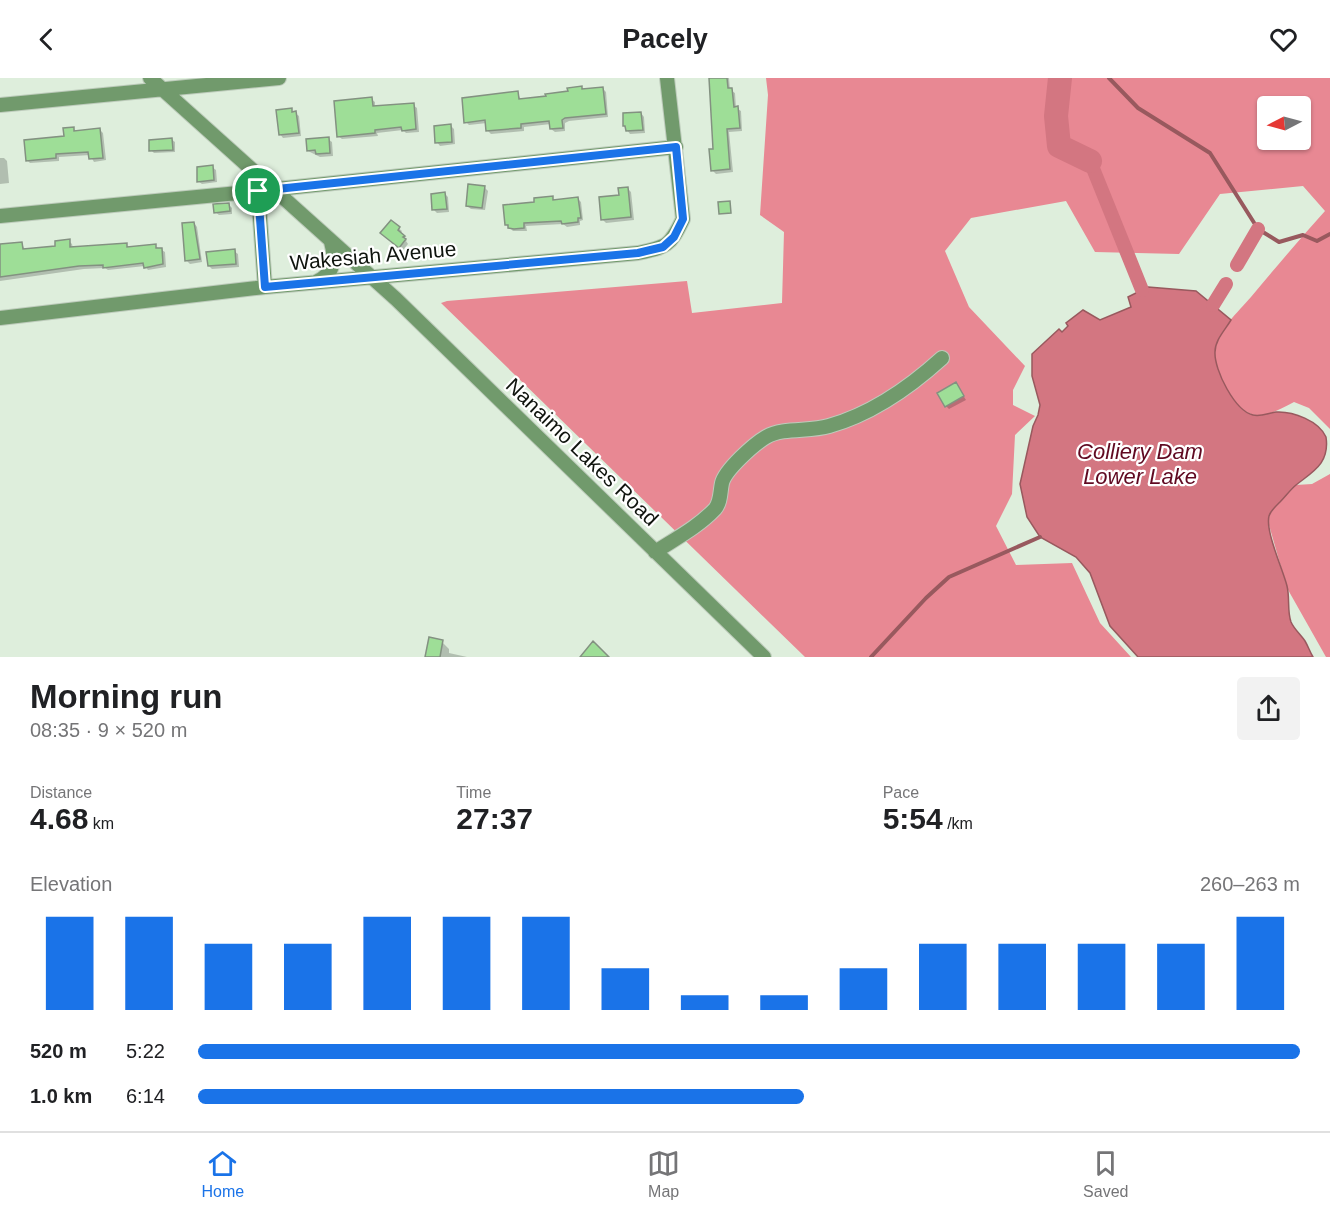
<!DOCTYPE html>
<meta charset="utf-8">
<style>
:root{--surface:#fff;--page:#f2f2f2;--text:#202124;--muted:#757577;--line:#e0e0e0;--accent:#1a73e8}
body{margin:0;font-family:Arial,sans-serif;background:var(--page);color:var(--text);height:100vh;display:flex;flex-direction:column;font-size:22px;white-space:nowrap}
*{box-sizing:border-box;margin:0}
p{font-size:20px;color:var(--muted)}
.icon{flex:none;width:33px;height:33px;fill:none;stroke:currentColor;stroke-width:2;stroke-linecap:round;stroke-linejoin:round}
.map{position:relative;height:579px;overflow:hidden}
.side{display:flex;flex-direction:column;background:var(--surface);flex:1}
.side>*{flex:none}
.needle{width:39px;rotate:264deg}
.buttons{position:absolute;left:1257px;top:18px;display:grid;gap:12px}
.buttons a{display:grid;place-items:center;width:54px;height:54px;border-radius:6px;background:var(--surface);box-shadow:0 2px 4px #0004;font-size:30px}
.pin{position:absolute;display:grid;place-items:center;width:51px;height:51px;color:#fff;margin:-26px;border:3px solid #fff;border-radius:50%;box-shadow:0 2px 6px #0007}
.round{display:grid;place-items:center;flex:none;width:63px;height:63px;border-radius:6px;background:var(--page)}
.headline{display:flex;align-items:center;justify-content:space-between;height:102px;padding:0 30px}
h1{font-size:33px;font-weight:700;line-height:45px}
.metrics{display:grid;grid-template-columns:repeat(3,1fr);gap:9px;height:102px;padding:6px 30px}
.metrics div{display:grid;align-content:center}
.metrics b{font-size:30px;font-weight:700}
.metrics small{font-size:16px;font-weight:400}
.metrics p{font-size:16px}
.chart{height:168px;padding:12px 30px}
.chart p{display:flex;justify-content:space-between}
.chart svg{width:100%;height:108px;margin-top:6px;stroke:var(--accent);stroke-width:6}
ul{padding:0 30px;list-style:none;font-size:20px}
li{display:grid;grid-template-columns:96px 72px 1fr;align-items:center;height:45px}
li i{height:15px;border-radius:8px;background:var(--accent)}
header{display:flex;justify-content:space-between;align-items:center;height:78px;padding:0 30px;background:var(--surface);font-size:27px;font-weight:700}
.tabs{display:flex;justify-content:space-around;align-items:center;height:84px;border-top:2px solid var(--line);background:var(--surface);font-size:16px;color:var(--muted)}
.tabs a{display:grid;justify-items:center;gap:3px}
.tabs .selected{color:var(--accent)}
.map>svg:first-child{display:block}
.forest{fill:#e88893;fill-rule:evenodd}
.water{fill:#d37681;stroke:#98595e;stroke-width:1.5}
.shadow{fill:#0003}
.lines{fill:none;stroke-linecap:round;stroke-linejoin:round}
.stream{stroke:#98595e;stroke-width:4}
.canal{stroke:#d37681;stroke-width:14}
.river{stroke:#d37681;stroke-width:24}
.building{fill:#9ede97;stroke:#839181;stroke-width:1.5}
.minor-casing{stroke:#bdcbbb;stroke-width:16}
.minor{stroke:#719a6c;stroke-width:14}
.route-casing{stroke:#fff;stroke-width:12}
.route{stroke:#1a73e8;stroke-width:8}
.labels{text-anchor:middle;stroke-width:4.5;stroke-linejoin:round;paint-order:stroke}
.street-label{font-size:21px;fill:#0f140e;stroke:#fff}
.water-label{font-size:22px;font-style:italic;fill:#600921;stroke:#fff}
</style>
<header><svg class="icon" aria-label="back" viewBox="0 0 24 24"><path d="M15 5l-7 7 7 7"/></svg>Pacely<svg class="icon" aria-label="heart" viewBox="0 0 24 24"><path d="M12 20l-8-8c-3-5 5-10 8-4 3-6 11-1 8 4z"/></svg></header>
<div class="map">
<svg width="1330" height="579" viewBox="0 0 1330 579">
<rect width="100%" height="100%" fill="#deeedc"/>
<path class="forest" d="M 766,0 L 1330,0 L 1330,351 L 1309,330 L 1294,324 C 1274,334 1256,347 1237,326 C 1227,314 1212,289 1215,272 C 1218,252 1238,234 1251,219 C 1275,190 1300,161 1325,133 L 1303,108 L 1220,116 L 1179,176 L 1095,174 L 1066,123 L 971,140 L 945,173 L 969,229 L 1025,288 L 1013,312 L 1013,327 L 1035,338 L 1015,357 L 1012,416 L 996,448 L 1016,487 L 1072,485 L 1100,545 L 1131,579 L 805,579 L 441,225 L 447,223 L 687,203 L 692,235 L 782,225 L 784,154 L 760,137 L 768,17 ZM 1268,28 L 1300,28 L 1300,62 L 1268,62 Z
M 1330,396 L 1330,579 L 1326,579 L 1287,510 L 1269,447 L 1269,437 L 1274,429 L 1296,407 L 1312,406 Z"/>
<path class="water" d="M 1148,209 L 1196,213 L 1231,242 C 1225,252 1215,262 1215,274 C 1214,292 1235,333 1253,337 C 1261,339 1268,335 1276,334 C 1293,333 1319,343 1326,359 C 1330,386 1312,394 1296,407 C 1290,412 1285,419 1280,424 C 1276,428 1271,432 1269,438 C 1265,453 1283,492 1287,508 C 1290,520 1287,533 1291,544 C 1294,551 1301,557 1305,563 C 1308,568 1310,574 1313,579 L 1138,579 L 1110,548 L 1090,495 L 1076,479 L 1040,459 L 1027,439 L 1020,406 L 1033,348 L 1038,337 L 1040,327 L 1032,298 L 1032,276 L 1059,251 L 1062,254 L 1068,248 L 1066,245 L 1083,232 L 1100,242 L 1131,229 L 1128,219 Z"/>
<path class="shadow" d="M 711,0 L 729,0 L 730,12 L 735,15 L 736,30 L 741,33 L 742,53 L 729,54 L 733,94 L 716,96 L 712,92 L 715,72 Z
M 602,10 L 606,14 L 608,39 L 569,43 L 565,45 L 565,53 L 555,54 L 551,51 L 551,46 L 524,49 L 524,53 L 491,56 L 488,53 L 487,45 L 469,47 L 466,44 L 517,14 L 521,22 L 547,19 L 569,14 L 569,11 Z
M 371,21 L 375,24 L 375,29 L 413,27 L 417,30 L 419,54 L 406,55 L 403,52 L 377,55 L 378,58 L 342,61 L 338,58 Z
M 291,32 L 299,38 L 301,58 L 283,60 L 280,56 Z
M 641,35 L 644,39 L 645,55 L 630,56 L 624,48 Z
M 451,48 L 454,51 L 455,66 L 440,68 L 437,64 Z
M 73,50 L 77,54 L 100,52 L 103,55 L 106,82 L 94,84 L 90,77 L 59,79 L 59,83 L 30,85 L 27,82 L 66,59 Z
M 171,61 L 175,64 L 175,74 L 154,75 L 151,72 Z
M 328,61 L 332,64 L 333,78 L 320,79 L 308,73 Z
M 0,80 L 4,80 L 7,83 L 9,105 L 0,106 Z
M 212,89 L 216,92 L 217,104 L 202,106 L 198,103 Z
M 484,109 L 488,113 L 485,132 L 471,131 L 467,128 Z
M 628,111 L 631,114 L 634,142 L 606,145 L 602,141 Z
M 445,116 L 448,119 L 449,134 L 437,135 L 434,132 Z
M 552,120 L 556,123 L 578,121 L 581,124 L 583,142 L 580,143 L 580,147 L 567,149 L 563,146 L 526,148 L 527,153 L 513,153 L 506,146 L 536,125 Z
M 228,126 L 232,130 L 232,136 L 219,137 L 215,134 Z
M 391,144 L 402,153 L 400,156 L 407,162 L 406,163 L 408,166 L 403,172 L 385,158 Z
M 194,145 L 197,149 L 202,184 L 190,186 L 187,183 Z
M 69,163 L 72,166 L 73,171 L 126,167 L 130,170 L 155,168 L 165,174 L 166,189 L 148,192 L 145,188 L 108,192 L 105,190 L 84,191 L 0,203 L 0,168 L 22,166 L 25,172 L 57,169 Z
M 234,173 L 238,176 L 239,189 L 212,191 L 209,188 Z
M 956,306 L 966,322 L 949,331 L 946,328 Z
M 442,564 L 449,571 L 449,575 L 467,579 L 426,579 Z"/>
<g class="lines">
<path class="stream" d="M 1109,0 L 1138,30 L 1210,75 L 1258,151 L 1279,164 L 1303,157 L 1317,163 L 1330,156
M 871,579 L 926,520 L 949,499 L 1040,459"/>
<path class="canal" d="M 1090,83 L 1142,212
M 1237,187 L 1258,151
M 1213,227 L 1226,206"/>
<path class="river" d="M 1060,0 L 1056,38 L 1059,68 L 1090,83"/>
</g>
<path class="building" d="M 709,0 L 727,0 L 728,10 L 732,10 L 734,29 L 738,28 L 740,50 L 727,51 L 730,91 L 711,93 L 709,71 L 713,71 Z
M 582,8 L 582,11 L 603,9 L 606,36 L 565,40 L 562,42 L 563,50 L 550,51 L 549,43 L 521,46 L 521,50 L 486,53 L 485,42 L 464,45 L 462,20 L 518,13 L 519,21 L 546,18 L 545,16 L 568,13 L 567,10 Z
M 372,19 L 373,28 L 414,25 L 416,51 L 402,53 L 401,49 L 375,52 L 375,55 L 337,59 L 334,23 Z
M 292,30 L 292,34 L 296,33 L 299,55 L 279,57 L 276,32 Z
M 641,34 L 643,52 L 626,53 L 625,48 L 623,48 L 623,35 Z
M 451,46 L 452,64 L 435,65 L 434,48 Z
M 74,49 L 74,53 L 100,50 L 103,80 L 89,81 L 88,74 L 56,76 L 56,80 L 26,83 L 24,62 L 64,58 L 63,50 Z
M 329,59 L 330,75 L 316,76 L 315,72 L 307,73 L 306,61 Z
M 172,60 L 173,72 L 149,73 L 149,62 Z
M 213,87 L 214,102 L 197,104 L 197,89 Z
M 468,106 L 485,108 L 482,130 L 466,128 Z
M 628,109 L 631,139 L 601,142 L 599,119 L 619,117 L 618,110 Z
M 445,114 L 447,131 L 432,132 L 431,116 Z
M 553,118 L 553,122 L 578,119 L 581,140 L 578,140 L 578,144 L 562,146 L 561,143 L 524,145 L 524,150 L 514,151 L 508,150 L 508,147 L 505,147 L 503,127 L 534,124 L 534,120 Z
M 730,123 L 731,135 L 719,136 L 718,124 Z
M 229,125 L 230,133 L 214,135 L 213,126 Z
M 391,142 L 400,149 L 398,152 L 405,158 L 403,159 L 406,161 L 399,170 L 380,155 Z
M 194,144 L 200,181 L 185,183 L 182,145 Z
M 70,161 L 70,169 L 127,165 L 127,169 L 156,166 L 156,170 L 162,170 L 163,186 L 144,190 L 143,185 L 103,190 L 103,187 L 79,188 L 0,199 L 0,166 L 22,164 L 23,171 L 55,168 L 55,163 Z
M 235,171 L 236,186 L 208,188 L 206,174 Z
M 956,304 L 964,318 L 945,329 L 937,315 Z
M 429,559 L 443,562 L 440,579 L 425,579 Z
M 593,563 L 609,579 L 580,579 Z"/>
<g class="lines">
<defs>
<path id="minor" d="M 150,0 L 396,221 L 764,579
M 0,27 L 279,0
M 0,138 L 258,113
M 316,204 C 334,196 336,181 331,164
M 265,209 L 258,113 L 676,69
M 0,240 L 265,209 L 638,175 C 667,169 670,168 683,141 L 667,0
M 655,474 C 675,461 698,449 715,431 C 721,424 720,414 722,405 C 725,392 754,366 766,359 C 784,349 809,354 829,348 C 872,336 909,310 942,280"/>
</defs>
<use href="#minor" class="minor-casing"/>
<use href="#minor" class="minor"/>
</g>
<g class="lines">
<defs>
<path id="route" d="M 676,69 L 683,141 L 674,159 L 663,169 L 638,175 L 265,209 L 258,113 Z"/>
</defs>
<use href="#route" class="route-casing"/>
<use href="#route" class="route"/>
</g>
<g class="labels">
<g class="street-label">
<text transform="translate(373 178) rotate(-5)" y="7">Wakesiah Avenue</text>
<text transform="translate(582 374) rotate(44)" y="7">Nanaimo Lakes Road</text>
</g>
<g class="water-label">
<text x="1140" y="381">Colliery Dam<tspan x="1140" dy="25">Lower Lake</tspan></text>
</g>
</g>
</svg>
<div class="buttons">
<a><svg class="needle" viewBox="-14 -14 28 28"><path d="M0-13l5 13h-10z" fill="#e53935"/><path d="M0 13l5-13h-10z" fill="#757577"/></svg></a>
</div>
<div class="pin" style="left:258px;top:113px;background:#1e9e55"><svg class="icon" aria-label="arrive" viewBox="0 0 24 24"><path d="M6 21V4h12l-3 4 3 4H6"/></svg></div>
</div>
<section class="side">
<div class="headline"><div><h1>Morning run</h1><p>08:35 · 9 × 520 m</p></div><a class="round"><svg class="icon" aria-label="share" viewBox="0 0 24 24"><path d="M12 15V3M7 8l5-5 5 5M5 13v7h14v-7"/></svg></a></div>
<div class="metrics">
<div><p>Distance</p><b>4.68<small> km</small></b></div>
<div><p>Time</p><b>27:37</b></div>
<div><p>Pace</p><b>5:54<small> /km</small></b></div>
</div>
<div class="chart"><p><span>Elevation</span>260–263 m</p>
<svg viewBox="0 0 160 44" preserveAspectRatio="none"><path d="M5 44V6M15 44V6M25 44V17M35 44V17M45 44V6M55 44V6M65 44V6M75 44V27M85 44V38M95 44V38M105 44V27M115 44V17M125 44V17M135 44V17M145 44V17M155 44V6"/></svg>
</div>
<ul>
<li><b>520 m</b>5:22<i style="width:100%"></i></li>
<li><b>1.0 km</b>6:14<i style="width:55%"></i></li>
</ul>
</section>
<nav class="tabs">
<a class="selected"><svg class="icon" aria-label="home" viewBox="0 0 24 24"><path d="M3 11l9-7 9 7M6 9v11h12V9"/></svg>Home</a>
<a><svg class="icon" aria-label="map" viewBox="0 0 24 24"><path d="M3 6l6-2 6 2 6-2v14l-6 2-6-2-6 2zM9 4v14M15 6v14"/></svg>Map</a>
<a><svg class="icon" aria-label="saved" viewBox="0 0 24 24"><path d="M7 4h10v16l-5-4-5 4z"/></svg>Saved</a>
</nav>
